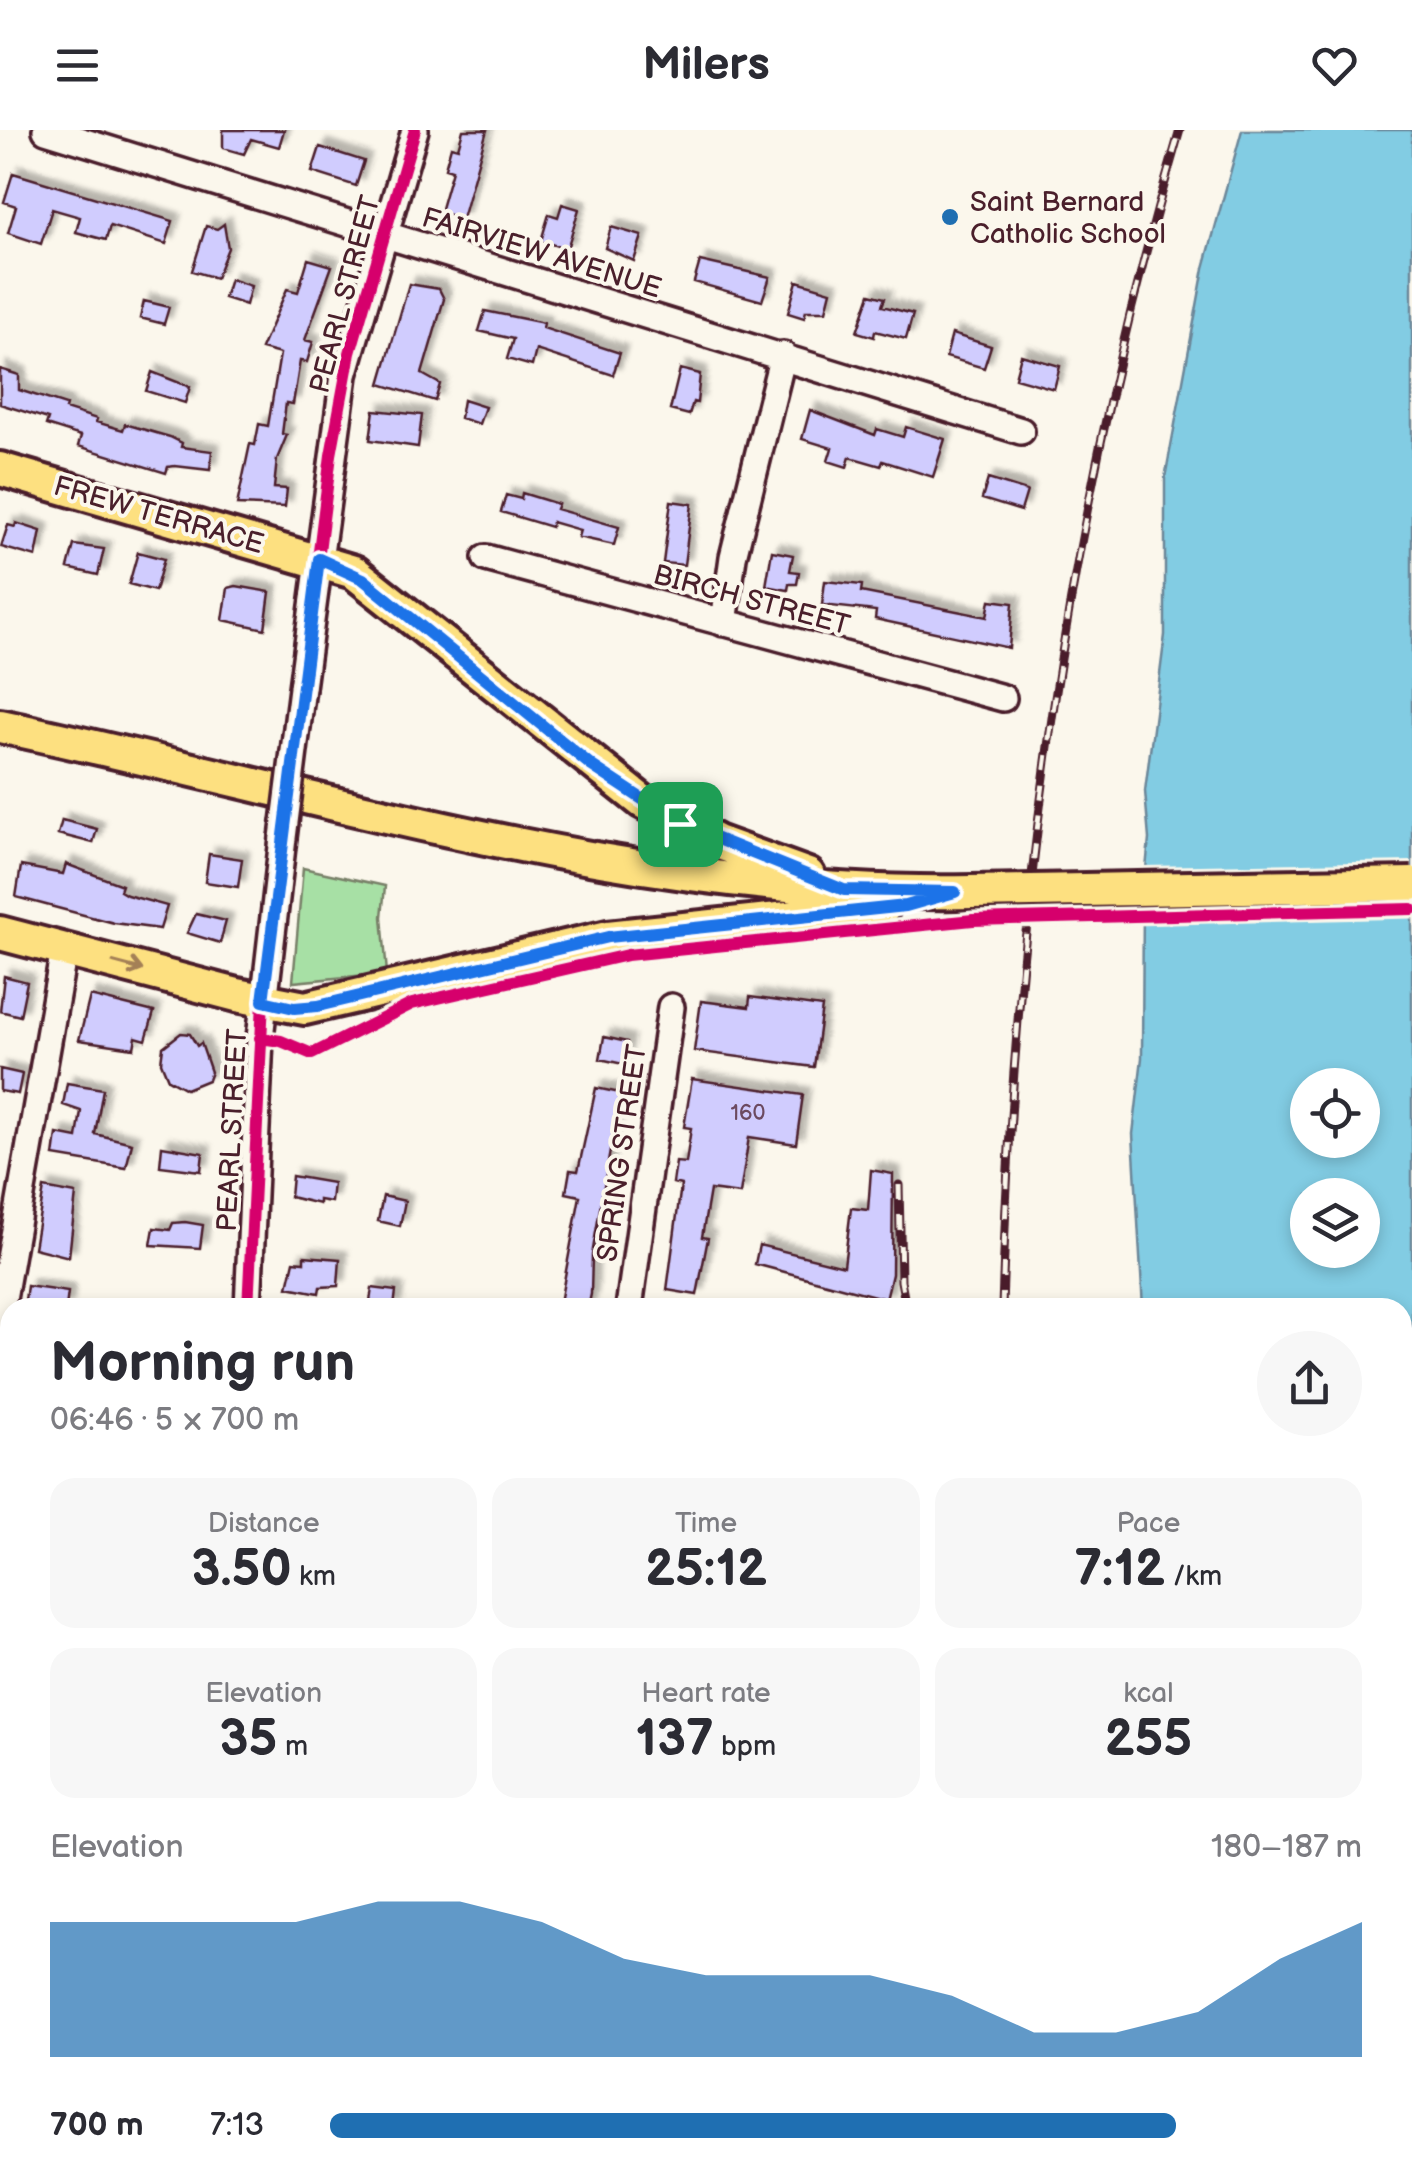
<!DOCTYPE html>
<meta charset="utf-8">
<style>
:root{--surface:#fff;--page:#f7f7f7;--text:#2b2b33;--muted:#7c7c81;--accent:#1f6fb2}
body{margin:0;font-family:"Balsamiq Sans",sans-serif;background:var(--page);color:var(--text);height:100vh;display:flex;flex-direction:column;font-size:38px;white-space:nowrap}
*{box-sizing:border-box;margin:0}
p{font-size:32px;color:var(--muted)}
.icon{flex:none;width:55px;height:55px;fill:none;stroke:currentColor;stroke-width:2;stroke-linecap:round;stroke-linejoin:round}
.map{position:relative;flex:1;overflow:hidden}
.panel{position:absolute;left:0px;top:1168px;width:1412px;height:888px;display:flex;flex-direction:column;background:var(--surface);border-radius:30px 30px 0 0;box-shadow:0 5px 15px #0003}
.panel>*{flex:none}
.fabs{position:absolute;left:1290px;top:938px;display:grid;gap:20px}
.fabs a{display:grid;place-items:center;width:90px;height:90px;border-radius:50%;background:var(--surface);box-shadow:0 5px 15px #0003;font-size:50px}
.pin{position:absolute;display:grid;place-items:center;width:85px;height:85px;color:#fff;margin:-42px;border-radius:20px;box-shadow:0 5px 15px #0006}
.round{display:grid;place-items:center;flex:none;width:105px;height:105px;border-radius:52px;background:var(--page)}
.overview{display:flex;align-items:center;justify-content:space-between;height:170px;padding:0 50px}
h1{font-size:55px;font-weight:600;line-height:75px}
.figures{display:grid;grid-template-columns:repeat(3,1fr);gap:15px;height:170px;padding:10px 50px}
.figures div{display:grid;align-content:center;border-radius:25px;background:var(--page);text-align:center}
.figures b{font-size:50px;font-weight:600}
.figures small{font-size:28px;font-weight:400}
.figures p{font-size:28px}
.chart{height:280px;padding:20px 50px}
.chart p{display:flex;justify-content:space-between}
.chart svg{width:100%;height:180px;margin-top:10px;fill:var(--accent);opacity:.7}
ul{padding:0 50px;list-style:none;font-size:32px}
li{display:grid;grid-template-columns:160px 120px 1fr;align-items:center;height:75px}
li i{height:25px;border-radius:12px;background:var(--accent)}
header{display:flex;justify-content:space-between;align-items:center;height:130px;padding:0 50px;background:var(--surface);font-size:45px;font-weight:600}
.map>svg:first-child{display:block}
.green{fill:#a7e0a5;stroke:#788068;stroke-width:2.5}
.water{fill:#82cce3;stroke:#6c8799;stroke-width:2.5;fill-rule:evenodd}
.pier{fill:#fbf7ec}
.building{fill:#d0ccfe;stroke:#4a1f2b;stroke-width:2.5;filter:url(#shadow)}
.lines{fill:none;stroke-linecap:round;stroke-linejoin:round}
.minor-casing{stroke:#4a1f2b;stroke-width:32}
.major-casing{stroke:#4a1f2b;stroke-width:40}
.minor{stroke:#fbf7ec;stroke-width:25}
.major{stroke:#fde080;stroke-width:32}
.rail-casing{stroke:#4a1f2b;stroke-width:9}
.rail{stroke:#fbf7ec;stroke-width:5;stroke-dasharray:15;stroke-linecap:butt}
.minor-bridge-casing{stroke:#4a1f2b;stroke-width:32;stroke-linecap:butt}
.major-bridge-casing{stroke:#4a1f2b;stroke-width:40;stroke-linecap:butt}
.minor-bridge{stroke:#fbf7ec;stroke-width:25}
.major-bridge{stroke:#fde080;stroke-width:32}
.cycleway-casing{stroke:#fbf7ec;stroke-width:19}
.cycleway{stroke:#d6006c;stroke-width:12}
.oneway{stroke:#a48056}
.route-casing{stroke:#fff;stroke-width:20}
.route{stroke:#1a73e8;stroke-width:12}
.poi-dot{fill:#1f6fb2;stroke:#fbf7ec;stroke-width:4}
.labels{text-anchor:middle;stroke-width:8;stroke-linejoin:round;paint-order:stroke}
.number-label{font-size:22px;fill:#6c4a60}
.poi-label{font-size:28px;fill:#4a1f2b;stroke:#fbf7ec;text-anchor:start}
.street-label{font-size:28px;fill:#4a1f2b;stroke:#fbf7ec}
</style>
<header><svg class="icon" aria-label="menu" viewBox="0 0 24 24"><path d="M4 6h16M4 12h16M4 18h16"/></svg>Milers<svg class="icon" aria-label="heart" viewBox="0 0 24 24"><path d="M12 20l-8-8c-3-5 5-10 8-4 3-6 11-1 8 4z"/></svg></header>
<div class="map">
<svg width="1412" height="2053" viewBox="0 0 1412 2053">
<defs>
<filter id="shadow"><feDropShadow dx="7" dy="-7" stdDeviation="2.5" flood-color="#0004"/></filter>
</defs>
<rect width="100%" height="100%" fill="#fbf7ec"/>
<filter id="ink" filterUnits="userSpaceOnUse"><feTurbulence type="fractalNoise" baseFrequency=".01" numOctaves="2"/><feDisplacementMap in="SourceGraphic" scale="20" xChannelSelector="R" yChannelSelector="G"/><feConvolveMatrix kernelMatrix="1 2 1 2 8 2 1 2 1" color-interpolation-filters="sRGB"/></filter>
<g filter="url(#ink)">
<path class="green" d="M 303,738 L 385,756 L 382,787 L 387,843 L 293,852 Z"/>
<path class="water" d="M 1242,0 L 1412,0 L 1412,2053 L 1294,2053 L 1292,2045 L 1402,2045 L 1402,1178 L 1143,1178 L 1133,1004 L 1142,928 L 1143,769 L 1149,709 L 1145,661 L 1165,505 L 1165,348 L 1204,138 ZM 1308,955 L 1362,955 L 1362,1010 L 1308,1010 ZM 1308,1065 L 1362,1065 L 1362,1120 L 1308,1120 Z"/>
<path class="pier" d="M 1412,731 L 1412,784 L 1139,789 L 1142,736 Z"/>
<path class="building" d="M 223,0 L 284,0 L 279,17 L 251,9 L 244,24 L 223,18 Z
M 463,0 L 487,0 L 462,89 L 440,82 L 452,40 L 445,38 L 451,16 L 458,18 Z
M 320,17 L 364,31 L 356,56 L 312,42 Z
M 13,43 L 173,91 L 166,114 L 110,96 L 106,110 L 76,102 L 80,87 L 52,79 L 41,114 L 8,103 L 16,76 L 4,72 Z
M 562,74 L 579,79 L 567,119 L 541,111 L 549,84 L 558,87 Z
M 224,94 L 228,118 L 216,148 L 192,141 L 206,96 L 217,99 Z
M 611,97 L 642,106 L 634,131 L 605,118 Z
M 308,129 L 332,136 L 305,210 L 313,212 L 307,232 L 300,231 L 293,274 L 286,273 L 282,304 L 287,305 L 277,329 L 274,358 L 287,359 L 285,377 L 237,375 L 250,314 L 255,315 L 259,294 L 268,296 L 280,224 L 261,219 L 287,159 L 298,162 Z
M 700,131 L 770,147 L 762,171 L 694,152 Z
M 230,149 L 251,156 L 246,175 L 224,168 Z
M 797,151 L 831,161 L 826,181 L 806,181 L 804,188 L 788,183 Z
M 409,154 L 439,159 L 444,169 L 422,244 L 440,254 L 435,271 L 380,254 Z
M 870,164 L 885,168 L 882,176 L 913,184 L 906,209 L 875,201 L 874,207 L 857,202 Z
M 144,171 L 169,177 L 164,194 L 140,188 Z
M 485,181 L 544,193 L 543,198 L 620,223 L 613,245 L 536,220 L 532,236 L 507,229 L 513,209 L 479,201 Z
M 952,204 L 991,216 L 984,238 L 946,227 Z
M 1021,225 L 1060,236 L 1054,259 L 1015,248 Z
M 0,239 L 19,245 L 19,260 L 66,275 L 65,279 L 97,289 L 96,292 L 123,300 L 125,294 L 170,307 L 182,313 L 181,317 L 212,321 L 210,340 L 175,336 L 168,337 L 166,343 L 78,316 L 81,306 L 46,295 L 48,289 L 0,274 Z
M 680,239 L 700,244 L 697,273 L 693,272 L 689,285 L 670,280 Z
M 152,242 L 190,257 L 185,273 L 146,261 Z
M 463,270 L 485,277 L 479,294 L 460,288 Z
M 374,280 L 422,285 L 418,317 L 370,310 Z
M 810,280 L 875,305 L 877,299 L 903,307 L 906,297 L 945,309 L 933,347 L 883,331 L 881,336 L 850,327 L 847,337 L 828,331 L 832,318 L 802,309 Z
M 988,349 L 1027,361 L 1021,381 L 982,369 Z
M 522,363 L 558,374 L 556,379 L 619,397 L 614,415 L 578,407 L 580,400 L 552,392 L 551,397 L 501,382 L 506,365 L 521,369 Z
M 671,371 L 692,374 L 684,435 L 663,433 Z
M 16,393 L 41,401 L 36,427 L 1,417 L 8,395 L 15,397 Z
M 74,415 L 104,419 L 98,445 L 68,438 Z
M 772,421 L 793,425 L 790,441 L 799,442 L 797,454 L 789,454 L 788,460 L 766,456 Z
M 138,422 L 164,429 L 155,461 L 129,454 Z
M 825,451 L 862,455 L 861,462 L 987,487 L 990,470 L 1013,473 L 1009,518 L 875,489 L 876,481 L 822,475 Z
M 236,456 L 270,462 L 265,499 L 223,490 L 228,458 Z
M 62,690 L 97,699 L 93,713 L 58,704 Z
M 209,724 L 242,729 L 238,757 L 205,752 Z
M 66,734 L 122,755 L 120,761 L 127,765 L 167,776 L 160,799 L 114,793 L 16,767 L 21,736 L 63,744 Z
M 196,784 L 226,791 L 220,813 L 187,803 Z
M 4,846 L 27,852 L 20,886 L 0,881 Z
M 90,866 L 154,882 L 146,910 L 136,907 L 134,918 L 79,910 Z
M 750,867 L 822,877 L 814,937 L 694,921 L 701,871 L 749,877 Z
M 181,903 L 190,904 L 197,916 L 201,913 L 211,942 L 208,950 L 186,959 L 168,949 L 161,932 L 163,917 Z
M 604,907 L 627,912 L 623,934 L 600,929 Z
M 0,939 L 22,944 L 18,964 L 0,961 Z
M 692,949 L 803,965 L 796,1014 L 749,1007 L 740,1064 L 710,1060 L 702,1107 L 708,1108 L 697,1165 L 667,1160 L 681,1055 L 673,1053 L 676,1032 L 686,1033 L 691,998 L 684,997 Z
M 67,953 L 103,959 L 95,1004 L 132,1013 L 126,1038 L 54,1026 L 57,1004 L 77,1008 L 81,981 L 63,975 Z
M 596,958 L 620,963 L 592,1125 L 591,1164 L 588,1178 L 559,1178 L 580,1066 L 566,1063 L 570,1040 L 578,1041 Z
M 162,1016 L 203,1023 L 201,1041 L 160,1036 Z
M 871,1040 L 893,1044 L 892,1144 L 886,1169 L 755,1134 L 759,1115 L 844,1136 L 851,1078 L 868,1080 Z
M 292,1046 L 333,1053 L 331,1072 L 319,1070 L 319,1074 L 290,1067 Z
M 44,1058 L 76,1064 L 69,1127 L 34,1118 Z
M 383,1066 L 405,1071 L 400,1096 L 378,1091 Z
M 185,1092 L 203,1095 L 200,1118 L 151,1115 L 154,1098 L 170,1100 L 173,1093 Z
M 304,1126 L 340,1129 L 338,1156 L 320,1157 L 319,1163 L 288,1157 L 294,1131 L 304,1132 Z
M 27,1156 L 68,1162 L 66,1178 L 24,1178 Z
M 372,1158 L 396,1161 L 394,1178 L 369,1178 Z"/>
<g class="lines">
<defs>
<path id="minor" d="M 46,0 L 1021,301
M 486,428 L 1003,568
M 724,493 L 733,427 L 783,225
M 302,558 L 344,245 L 415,0
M 248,1178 L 260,908 L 283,708
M 629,1178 L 671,877
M 0,1186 L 64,820
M 0,1442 L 10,1443
M 0,1882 L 10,1885
M 1091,2045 L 1093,2053
M 215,2053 L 215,2045
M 498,2053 L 499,2045
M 710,2053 L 712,2045"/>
<path id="major" d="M 0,339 L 354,442 L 643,672 L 717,712 L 808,745
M 0,596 C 322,664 640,769 972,762
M 0,803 L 237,865 L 305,878 L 608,807 L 883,778"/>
</defs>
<use href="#minor" class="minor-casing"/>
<use href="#major" class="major-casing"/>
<use href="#minor" class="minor"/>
<use href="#major" class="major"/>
<defs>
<path id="rail" d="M 899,1055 L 901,1151 L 906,1178
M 1002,1178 C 1014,778 1066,384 1180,0
M 1045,2045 L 1047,2053"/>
</defs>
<use href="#rail" class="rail-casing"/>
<use href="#rail" class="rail"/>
<defs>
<path id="minor-bridge" d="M 283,708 L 302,558"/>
<path id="major-bridge" d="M 972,762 L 1412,754"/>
</defs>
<use href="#minor-bridge" class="minor-bridge-casing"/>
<use href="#major-bridge" class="major-bridge-casing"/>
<use href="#minor-bridge" class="minor-bridge"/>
<use href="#major-bridge" class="major-bridge"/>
<defs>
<path id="cycleway" d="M 260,908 L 281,911 L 312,924 L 412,874 L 627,825 L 973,790 L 1412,779
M 248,1178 L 263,871 L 331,325 L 350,223 L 415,0"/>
</defs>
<use href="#cycleway" class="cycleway-casing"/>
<use href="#cycleway" class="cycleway"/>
</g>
<defs><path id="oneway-shaft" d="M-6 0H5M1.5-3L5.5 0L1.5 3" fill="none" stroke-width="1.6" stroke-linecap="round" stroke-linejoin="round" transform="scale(2.5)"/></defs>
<use class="oneway" href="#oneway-shaft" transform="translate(128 836) rotate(15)"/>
</g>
<g class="lines" filter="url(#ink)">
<defs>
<path id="route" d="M 319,429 L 363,449 L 592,636 L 680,694 L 844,760 L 955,762 L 906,776 L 608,807 L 318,876 L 294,878 L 263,871 Z"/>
</defs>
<use href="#route" class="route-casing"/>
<use href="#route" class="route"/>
</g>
<circle class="poi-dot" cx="950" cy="87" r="10"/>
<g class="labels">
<g class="number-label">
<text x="748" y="990">160</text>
</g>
<g class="poi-label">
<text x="970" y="81">Saint Bernard<tspan x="970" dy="32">Catholic School</tspan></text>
</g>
<g class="street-label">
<text transform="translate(542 122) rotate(17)" y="10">FAIRVIEW AVENUE</text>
<text transform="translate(344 164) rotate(-75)" y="10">PEARL STREET</text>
<text transform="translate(159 384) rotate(16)" y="10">FREW TERRACE</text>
<text transform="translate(752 469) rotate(15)" y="10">BIRCH STREET</text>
<text transform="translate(231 1000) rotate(-87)" y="10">PEARL STREET</text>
<text transform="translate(621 1023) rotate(-82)" y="10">SPRING STREET</text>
</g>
</g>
</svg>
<div class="fabs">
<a><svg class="icon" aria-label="locate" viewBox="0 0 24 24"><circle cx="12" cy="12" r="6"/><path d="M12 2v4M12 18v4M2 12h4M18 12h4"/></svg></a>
<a><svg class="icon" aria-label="layers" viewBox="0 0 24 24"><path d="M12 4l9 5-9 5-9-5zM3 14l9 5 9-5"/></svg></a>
</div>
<div class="pin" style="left:680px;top:694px;background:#1e9e55"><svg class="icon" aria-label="arrive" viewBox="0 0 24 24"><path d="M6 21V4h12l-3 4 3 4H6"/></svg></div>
<section class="panel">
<div class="overview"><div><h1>Morning run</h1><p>06:46 · 5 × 700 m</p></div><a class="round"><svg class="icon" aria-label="share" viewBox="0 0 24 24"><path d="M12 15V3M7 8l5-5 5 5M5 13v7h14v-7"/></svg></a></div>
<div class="figures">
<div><p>Distance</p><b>3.50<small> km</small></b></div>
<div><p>Time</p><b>25:12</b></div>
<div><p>Pace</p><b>7:12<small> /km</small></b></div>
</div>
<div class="figures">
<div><p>Elevation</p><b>35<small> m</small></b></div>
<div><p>Heart rate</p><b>137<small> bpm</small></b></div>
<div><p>kcal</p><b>255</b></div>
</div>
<div class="chart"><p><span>Elevation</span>180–187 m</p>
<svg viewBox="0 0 160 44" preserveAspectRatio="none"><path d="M0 44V11L10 11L20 11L30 11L40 6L50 6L60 11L70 20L80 24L90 24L100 24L110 29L120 38L130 38L140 33L150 20L160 11V44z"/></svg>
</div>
<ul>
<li><b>700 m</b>7:13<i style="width:82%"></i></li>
</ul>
</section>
</div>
